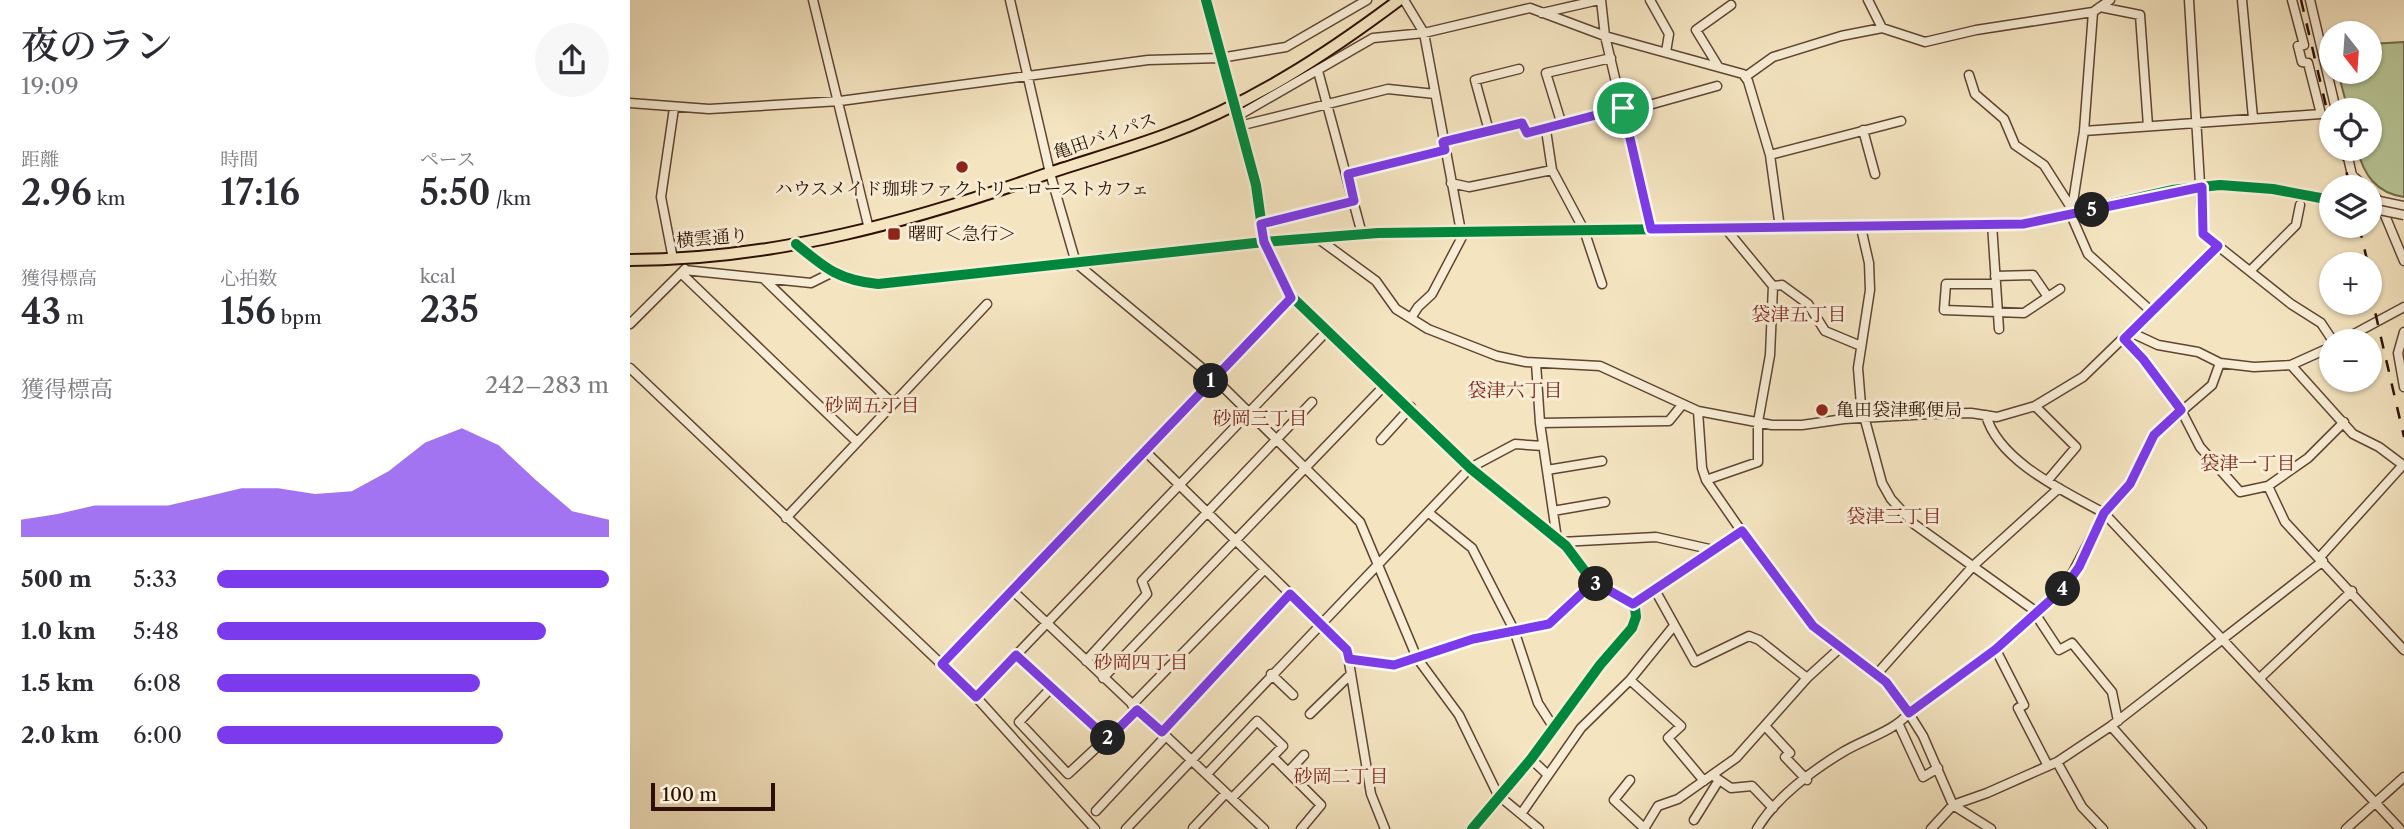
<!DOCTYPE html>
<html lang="ja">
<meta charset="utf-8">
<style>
:root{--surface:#fff;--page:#f7f7f7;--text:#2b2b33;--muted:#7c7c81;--accent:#7c3aed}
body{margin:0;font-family:"Libre Caslon Text","Noto Serif JP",serif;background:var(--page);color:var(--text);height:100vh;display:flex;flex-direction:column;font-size:26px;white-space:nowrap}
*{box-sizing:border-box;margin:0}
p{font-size:23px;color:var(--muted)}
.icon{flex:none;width:38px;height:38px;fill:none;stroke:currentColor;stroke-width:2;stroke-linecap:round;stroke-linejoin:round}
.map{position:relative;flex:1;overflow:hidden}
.side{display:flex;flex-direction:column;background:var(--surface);width:630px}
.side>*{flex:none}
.needle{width:46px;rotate:163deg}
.tools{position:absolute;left:1689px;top:21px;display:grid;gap:14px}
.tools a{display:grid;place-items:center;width:63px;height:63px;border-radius:50%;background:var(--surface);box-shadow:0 2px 5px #0004;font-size:35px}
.scale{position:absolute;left:21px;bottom:18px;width:124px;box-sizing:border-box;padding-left:7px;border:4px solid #2d1003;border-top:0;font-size:19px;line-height:24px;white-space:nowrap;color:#2d1003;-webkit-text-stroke:5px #f8edd6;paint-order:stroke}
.pin{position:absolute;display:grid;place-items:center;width:60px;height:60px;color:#fff;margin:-30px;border:4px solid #fff;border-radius:50%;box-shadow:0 2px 7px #0007}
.km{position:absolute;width:35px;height:35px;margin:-18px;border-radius:50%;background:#222;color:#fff;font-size:19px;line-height:35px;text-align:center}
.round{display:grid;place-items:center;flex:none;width:74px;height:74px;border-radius:37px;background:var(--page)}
.head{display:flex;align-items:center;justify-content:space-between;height:119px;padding:0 21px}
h1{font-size:38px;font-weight:600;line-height:52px}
.metrics{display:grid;grid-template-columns:repeat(3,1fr);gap:10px;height:119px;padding:7px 21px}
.metrics div{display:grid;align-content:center}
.metrics b{font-size:35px;font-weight:600}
.metrics small{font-size:19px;font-weight:400}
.metrics p{font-size:19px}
.chart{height:196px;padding:14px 21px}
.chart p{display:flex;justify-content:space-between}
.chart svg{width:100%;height:126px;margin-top:7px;fill:var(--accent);opacity:.7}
ul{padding:0 21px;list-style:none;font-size:23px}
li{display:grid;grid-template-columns:112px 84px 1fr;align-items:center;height:52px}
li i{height:18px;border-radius:9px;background:var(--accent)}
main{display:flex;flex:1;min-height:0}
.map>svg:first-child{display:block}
.green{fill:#b7c596;stroke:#726a4c;stroke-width:2}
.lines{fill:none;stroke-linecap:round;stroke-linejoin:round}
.minor-casing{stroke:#5f4532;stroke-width:11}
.major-casing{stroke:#2d1003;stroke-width:14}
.minor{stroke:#f8edd6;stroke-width:8}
.major{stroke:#f4e4c0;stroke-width:10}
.rail{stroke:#2d1003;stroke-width:2.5;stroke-dasharray:12 12;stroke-linecap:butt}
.minor-bridge-casing{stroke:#5f4532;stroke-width:11;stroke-linecap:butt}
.minor-bridge{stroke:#f8edd6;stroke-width:8}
.cycleway-casing{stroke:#f8edd6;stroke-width:15}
.cycleway{stroke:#00873e;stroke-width:10}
.route-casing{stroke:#fff;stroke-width:14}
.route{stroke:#7c3aed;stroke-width:9}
.poi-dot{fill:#8f2418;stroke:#f8edd6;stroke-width:2.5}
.labels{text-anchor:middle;stroke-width:6;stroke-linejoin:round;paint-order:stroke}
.street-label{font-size:18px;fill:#2d1003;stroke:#f8edd6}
.poi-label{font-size:18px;fill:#2d1003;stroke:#f8edd6;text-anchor:start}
.neighbourhood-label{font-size:19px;fill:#7a1f14;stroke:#f8edd6}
</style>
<main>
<section class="side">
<div class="head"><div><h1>夜のラン</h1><p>19:09</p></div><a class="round"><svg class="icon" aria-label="share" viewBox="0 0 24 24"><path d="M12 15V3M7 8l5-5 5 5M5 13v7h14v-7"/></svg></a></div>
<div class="metrics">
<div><p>距離</p><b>2.96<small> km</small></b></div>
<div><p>時間</p><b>17:16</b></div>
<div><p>ペース</p><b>5:50<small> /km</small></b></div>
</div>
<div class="metrics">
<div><p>獲得標高</p><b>43<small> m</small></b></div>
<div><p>心拍数</p><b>156<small> bpm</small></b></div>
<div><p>kcal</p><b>235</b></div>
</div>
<div class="chart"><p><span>獲得標高</span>242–283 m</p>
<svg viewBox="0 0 160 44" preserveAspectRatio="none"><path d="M0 44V38L10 36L20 33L30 33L40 33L50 30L60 27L70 27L80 29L90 28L100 21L110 11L120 6L130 12L140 24L150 35L160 38V44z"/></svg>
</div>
<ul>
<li><b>500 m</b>5:33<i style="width:100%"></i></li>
<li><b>1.0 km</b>5:48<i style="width:84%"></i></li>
<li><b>1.5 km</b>6:08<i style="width:67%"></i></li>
<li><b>2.0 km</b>6:00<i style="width:73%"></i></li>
</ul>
</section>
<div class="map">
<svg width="1774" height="829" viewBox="0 0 1774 829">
<rect width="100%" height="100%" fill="#f4e4c0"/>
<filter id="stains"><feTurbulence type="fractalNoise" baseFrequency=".00286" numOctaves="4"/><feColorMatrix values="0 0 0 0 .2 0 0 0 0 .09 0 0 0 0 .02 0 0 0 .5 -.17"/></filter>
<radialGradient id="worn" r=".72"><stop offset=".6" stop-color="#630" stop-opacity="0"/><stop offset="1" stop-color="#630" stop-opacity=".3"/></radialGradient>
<path class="green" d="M 1774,42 L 1774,197 C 1746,193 1734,175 1727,149 L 1740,149 L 1740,110 L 1718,110 L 1708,72 L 1740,72 L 1740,44 Z"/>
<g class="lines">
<defs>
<path id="minor" d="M 183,0 L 239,229
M 380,0 L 420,173 L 446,263 L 584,378 L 730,522 L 787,658 L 829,715 L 868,795 L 909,829
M 576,0 L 626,185 L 634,242 L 659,294 L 840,468 L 936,546 L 963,582 L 977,592 L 990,595 L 1005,608 L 1006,617 L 1002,628 L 970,665 L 901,759 L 842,829
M 774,0 L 794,33 L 832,237 L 802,294 L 788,307 L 781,318
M 971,0 L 975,36 L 1021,229
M 1020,0 L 1039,34 L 1036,52
M 1238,0 L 1252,28
M 1559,0 L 1573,234 L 1661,304 L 1691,323 L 1703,341
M 1612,0 L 1623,118
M 1680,0 L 1706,110
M 1470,7 L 1510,15 L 1518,126
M 1463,12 L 1454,131 L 1441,215 L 1458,254 L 1521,311
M 912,13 L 969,0
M 1088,66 L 1066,30 L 1101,5
M 688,71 L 732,234
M 1339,75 L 1345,94 L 1374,119 L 1385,145 L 1414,165 L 1442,209
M 1115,77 L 1143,57 L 1211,36 L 1252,28 L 1295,42 L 1346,30 L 1463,12 L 1480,0
M 0,103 L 79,109 L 210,101 L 518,60 L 590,58 L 656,47 L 737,0
M 994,112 L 1087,86
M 606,117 L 743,38 L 794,33 L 900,8 L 975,36 L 1113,74 L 1118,81 L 1140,155 L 1150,228
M 932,125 L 916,73 L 981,58
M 609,126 L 758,89 L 805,94
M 916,130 L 922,170 L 954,230 L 972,284
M 1233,130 L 1245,174
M 859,131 L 845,80 L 889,69
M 1454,131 L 1691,114 L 1678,63 L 1672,62 L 1668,46 L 1674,45 L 1662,0
M 813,142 L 892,123 L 896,133 L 993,108
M 1716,149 L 1722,175 L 1735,187
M 1140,155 L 1271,121
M 718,174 L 815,151
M 821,183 L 839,187 L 922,170
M 1740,192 L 1749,201 L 1774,206
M 1749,201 L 1774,261
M 631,224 L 724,201
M 1362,224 L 1369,329
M 1231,228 L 1239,263 L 1240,290 L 1228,368 L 1231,405 L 1252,483 L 1261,499 L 1284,524 L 1408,613
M 1096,229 L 1143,286 L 1152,285 L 1178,304 L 1195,331 L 1231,346
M 686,237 L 746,281 L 766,309 L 798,329 L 867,356 L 896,362 L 970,366 L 1068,411 L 1142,425 L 1172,425 L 1214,419 L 1300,414 L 1341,413 L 1367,417 L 1405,406 L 1453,377 L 1588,246
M 166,244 C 195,268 208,280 248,284 L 634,242 L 748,233 L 1393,224 L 1542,190 L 1590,185 L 1643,189 L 1701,200
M 43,259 L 31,197 L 44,108
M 54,270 L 181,283 L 201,273
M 1620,271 L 1666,225 L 1670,205
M 51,273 L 227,442
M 1365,276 L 1403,275 L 1418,297
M 134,279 L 263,404
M 1366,284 L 1316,284 L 1314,310 L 1394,313 L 1430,289
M 0,324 L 55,269
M 1500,332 L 1528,345 L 1568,352 L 1590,363 L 1624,367 L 1661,365 L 1701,347
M 1774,332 L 1768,353 L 1774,387
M 1494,339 L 1513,359 L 1551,410 L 1570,447 L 1610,492 L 1638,486 L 1655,522 L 1774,650
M 1711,341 L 1774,307
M 906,363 L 910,423 L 927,539
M 1661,365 L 1723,434 L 1749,447 L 1773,465 L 1690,557
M 0,368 L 346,697 L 465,829
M 1405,406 L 1446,447 L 1418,480
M 1068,411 L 1072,468 L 1076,480 L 1112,532 L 1183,626 L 1256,682 L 1268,696 L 1293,736 L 1323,805 L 1361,829
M 1356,415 C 1368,461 1434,491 1474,513 L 1770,829
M 910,423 L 1039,421 L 1052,405
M 751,440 L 781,407
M 515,451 L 717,650 L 741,794 L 755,829
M 917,470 L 972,461
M 1076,480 L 1128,462 L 1128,422 L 1140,355 L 1143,286
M 1638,486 L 1678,458 L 1714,422
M 923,511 L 975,502
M 799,513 L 842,548 L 884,630 L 908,703 L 924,728
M 156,518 L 357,304
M 931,542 L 1026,537 L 1084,550
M 382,590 L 634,829
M 1025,590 L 1065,662 L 1119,636 L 1129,640 L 1177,678
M 1003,604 L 1112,532
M 1406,615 L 1429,650 L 1442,643 L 1482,692 L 1488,721
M 1366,650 L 1394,705 L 1388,708 L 1418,766
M 386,655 L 478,739
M 719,659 L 764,665 L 843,639 L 919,624 L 963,582
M 456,661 L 517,594 L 512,581 L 682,402
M 312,664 L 661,298
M 641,674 L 663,695
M 1246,675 L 1343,566 L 1429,488
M 473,678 L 755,385
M 1630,678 L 1722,591
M 1000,680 L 1051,726 L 1038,738 L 1074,781
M 422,687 L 389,722 L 438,774 L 507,710
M 346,697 L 697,331
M 502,705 L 635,569
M 680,714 L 721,674
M 1269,725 L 1293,777 L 1308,768
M 1135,726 L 1160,753 L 1155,757 L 1177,780
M 1481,726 L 1572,829
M 532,731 L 660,594
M 643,757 L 691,805 L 671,829
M 901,759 L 918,775
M 1427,762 L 1452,807 L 1473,829
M 658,772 L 674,755
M 577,774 L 627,721 L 653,746 L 602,798
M 1082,775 L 1101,788 L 1122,786 L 1143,808
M 1000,780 L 984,800 L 1014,828
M 466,811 L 536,736
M 891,814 L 951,728 L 1000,680 L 1043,627
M 1064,820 L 1089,780
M 563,828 L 596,793
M 496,829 L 840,468 L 885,444 L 913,446
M 1014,829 L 1028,806 L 1048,799 L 1106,758 L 1177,678 L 1210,648
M 1127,829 C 1145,798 1183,770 1213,752 C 1234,739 1263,732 1279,713 L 1366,650 L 1435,587 L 1474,513 L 1500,484 L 1524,435 L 1582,385 L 1590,363
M 1301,829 L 1323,805 L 1357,793 L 1427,762 L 1481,726 L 1693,561
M 1716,829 L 1774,777"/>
<path id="major" d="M 0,260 C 144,260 284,221 419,173 C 458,160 497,149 535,135 C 621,104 697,54 769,0"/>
</defs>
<use href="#minor" class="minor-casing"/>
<use href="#major" class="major-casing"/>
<use href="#minor" class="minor"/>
<use href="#major" class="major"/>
<path class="rail" d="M 1671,0 L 1701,127
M 1711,149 L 1720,187
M 1729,226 L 1738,264
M 1740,270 L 1746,297
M 1740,290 L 1774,437"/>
<defs>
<path id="minor-bridge" d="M 1740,208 L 1774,215"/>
</defs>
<use href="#minor-bridge" class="minor-bridge-casing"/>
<use href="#minor-bridge" class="minor-bridge"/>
<defs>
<path id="cycleway" d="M 576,0 L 626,185 L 634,242 L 659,294 L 840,468 L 936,546 L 963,582 L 977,592 L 990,595 L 1005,608 L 1006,617 L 1002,628 L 970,665 L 901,759 L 842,829
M 166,244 C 195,268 208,280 248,284 L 634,242 L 748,233 L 1393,224 L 1542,190 L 1590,185 L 1643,189 L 1701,200"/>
</defs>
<use href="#cycleway" class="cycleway-casing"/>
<use href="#cycleway" class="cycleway"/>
</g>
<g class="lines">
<defs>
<path id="route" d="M 993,108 L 1021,229 L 1393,224 L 1572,187 L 1573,234 L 1588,246 L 1494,339 L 1513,359 L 1551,410 L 1524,435 L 1500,484 L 1474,513 L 1449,567 L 1435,587 L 1366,649 L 1279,713 L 1256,682 L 1183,626 L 1112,531 L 1003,604 L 964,582 L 919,624 L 843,639 L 764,665 L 719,659 L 717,650 L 660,594 L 532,732 L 507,710 L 478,739 L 386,655 L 346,697 L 312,664 L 661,298 L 634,242 L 631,224 L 724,201 L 718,174 L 815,150 L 813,142 L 892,123 L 897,133 Z"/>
</defs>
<use href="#route" class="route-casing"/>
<use href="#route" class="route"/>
</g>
<g class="poi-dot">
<circle cx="332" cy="167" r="7"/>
<rect x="257" y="227" width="14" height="14" rx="3.5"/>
<circle cx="1192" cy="410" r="7"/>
</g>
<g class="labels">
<g class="street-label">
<text transform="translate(475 136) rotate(-19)" y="6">亀田バイパス</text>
<text transform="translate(82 238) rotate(-5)" y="6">横雲通り</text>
</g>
<g class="poi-label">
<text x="332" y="195" text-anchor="middle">ハウスメイド珈琲ファクトリーローストカフェ</text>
<text x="278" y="240">曙町＜急行＞</text>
<text x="1206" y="416">亀田袋津郵便局</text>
</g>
<g class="neighbourhood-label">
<text x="1169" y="321">袋津五丁目</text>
<text x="885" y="397">袋津六丁目</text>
<text x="242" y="412">砂岡五丁目</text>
<text x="630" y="425">砂岡三丁目</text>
<text x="1618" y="470">袋津一丁目</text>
<text x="1264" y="523">袋津三丁目</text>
<text x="511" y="669">砂岡四丁目</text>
<text x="711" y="783">砂岡二丁目</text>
</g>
</g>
<rect width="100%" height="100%" filter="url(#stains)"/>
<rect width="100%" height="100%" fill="url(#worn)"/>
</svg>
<div class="tools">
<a><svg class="needle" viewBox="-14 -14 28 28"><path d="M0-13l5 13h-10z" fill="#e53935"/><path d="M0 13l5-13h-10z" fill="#7c7c81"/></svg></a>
<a><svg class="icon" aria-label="locate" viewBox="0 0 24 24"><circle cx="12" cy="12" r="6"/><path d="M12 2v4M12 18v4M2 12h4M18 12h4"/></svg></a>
<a><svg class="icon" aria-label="layers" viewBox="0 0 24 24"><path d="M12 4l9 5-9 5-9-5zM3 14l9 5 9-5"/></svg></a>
<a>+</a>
<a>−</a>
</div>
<div class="scale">100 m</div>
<div class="pin" style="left:993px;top:108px;background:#1e9e55"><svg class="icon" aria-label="arrive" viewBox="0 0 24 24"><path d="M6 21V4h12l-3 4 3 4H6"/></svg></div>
<b class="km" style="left:581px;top:381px">1</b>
<b class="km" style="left:478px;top:738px">2</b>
<b class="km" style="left:966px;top:584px">3</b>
<b class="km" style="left:1433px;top:589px">4</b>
<b class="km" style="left:1462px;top:210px">5</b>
</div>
</main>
